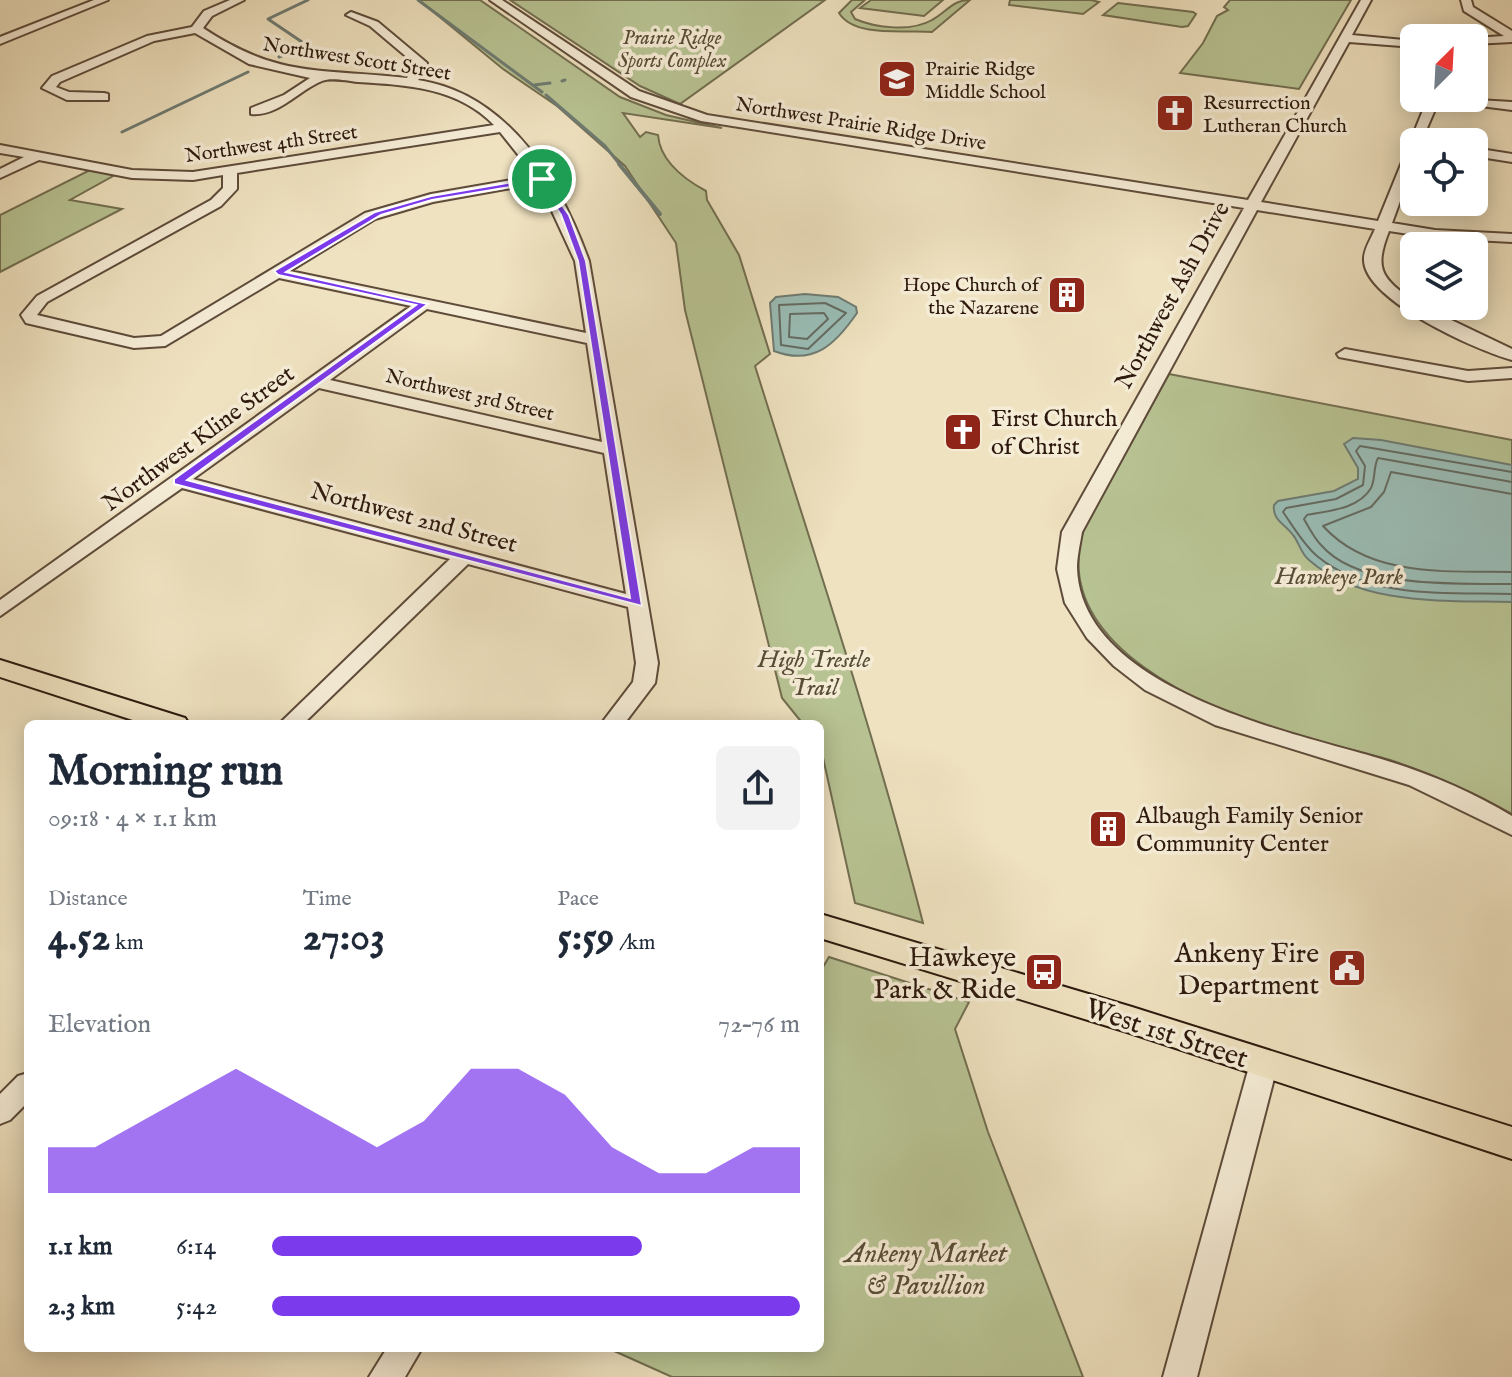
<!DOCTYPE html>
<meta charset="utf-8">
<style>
:root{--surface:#fff;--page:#f2f2f3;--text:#1f2937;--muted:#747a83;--accent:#7c3aed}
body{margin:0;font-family:"IM FELL English",serif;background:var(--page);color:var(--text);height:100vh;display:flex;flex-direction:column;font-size:30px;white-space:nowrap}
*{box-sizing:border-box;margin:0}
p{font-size:26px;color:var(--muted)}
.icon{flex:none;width:44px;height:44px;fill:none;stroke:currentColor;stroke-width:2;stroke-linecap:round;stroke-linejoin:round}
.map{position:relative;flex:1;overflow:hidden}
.side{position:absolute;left:24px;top:720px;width:800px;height:632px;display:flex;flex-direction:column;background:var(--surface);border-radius:12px;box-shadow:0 4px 20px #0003}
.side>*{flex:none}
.needle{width:52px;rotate:24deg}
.controls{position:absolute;left:1400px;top:24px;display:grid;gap:16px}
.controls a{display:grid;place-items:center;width:88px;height:88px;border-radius:12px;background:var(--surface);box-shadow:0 4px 20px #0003;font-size:40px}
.pin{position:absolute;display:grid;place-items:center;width:68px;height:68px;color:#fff;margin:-34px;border:4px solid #fff;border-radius:50%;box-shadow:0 2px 8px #0007}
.round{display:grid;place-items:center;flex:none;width:84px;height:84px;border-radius:12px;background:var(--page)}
.headline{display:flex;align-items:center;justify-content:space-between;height:136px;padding:0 24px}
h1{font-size:44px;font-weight:700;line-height:60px}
.figures{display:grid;grid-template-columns:repeat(3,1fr);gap:12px;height:136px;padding:8px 24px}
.figures div{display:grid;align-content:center}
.figures b{font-size:40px;font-weight:700}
.figures small{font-size:22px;font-weight:400}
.figures p{font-size:22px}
.chart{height:224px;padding:16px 24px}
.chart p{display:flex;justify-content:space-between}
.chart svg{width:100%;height:144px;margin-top:8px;fill:var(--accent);opacity:.7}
ul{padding:0 24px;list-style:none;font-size:26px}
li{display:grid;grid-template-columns:128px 96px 1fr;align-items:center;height:60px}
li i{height:20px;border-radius:10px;background:var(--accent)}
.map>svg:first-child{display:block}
.green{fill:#b8c393;stroke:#726e50;stroke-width:2}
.water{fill:#9abdb6;stroke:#6e7b72;stroke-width:2}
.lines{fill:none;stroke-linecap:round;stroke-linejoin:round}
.shore{stroke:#646b62;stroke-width:2}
.stream-far1{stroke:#6e7b72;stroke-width:3}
.stream{stroke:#6e7b72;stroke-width:4}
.minor-casing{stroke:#5e4b3a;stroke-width:4}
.major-casing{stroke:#2d190d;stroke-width:4}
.minor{fill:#f5ecd6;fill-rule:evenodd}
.major{fill:#efe2c0;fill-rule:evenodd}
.route{fill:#7c3aed;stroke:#fff;stroke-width:2;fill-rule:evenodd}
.labels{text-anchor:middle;stroke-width:7;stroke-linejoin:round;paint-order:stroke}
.far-park-label{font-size:20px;font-style:italic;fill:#574c35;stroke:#f5ecd6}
.far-street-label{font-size:20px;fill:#2d190d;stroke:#f5ecd6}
.far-poi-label{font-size:20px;fill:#2d190d;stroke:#f5ecd6;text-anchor:start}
.street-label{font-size:24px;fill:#2d190d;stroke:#f5ecd6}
.poi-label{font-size:24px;fill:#2d190d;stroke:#f5ecd6;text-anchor:start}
.park-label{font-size:24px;font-style:italic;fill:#574c35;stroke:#f5ecd6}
.near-poi-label{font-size:28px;fill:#2d190d;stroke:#f5ecd6;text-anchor:end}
.near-street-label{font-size:28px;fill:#2d190d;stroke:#f5ecd6}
.near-park-label{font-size:28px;font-style:italic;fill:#574c35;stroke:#f5ecd6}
</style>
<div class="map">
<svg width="1512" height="1377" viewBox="0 0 1512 1377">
<rect width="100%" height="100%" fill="#efe2c0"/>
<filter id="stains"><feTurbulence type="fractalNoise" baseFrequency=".0025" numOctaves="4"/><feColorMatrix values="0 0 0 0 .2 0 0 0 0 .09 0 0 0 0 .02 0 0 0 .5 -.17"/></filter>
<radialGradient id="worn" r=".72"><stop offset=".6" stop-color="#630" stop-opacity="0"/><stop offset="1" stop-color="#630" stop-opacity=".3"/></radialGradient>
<path class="green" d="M 419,0 L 480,0 L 620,97 L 666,115 L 722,128 L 623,113 L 640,137 L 646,132 L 658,135 C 660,160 682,178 706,191 L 707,200 L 739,255 L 770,354 L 755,366 C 813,551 875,735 923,923 L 855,903 L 820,744 L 820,724 L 803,724 L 782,698 L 685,310 L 676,243 L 625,166 L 557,106 L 503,69 Z
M 510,0 L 825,0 L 680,104 L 640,86 Z
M 852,0 L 865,0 L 851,12 L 855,19 C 876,28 911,32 932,20 C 947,12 952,0 970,0 L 932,32 C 910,29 855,39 839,13 Z
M 871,0 L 943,0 L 924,16 L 860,8 Z
M 1010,0 L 1091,0 L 1099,2 L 1083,14 L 1009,5 Z
M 1230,0 L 1351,0 L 1299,89 L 1180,73 L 1203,43 L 1217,16 L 1228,10 L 1224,7 Z
M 1118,3 L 1193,12 L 1196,14 L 1188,26 L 1182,27 L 1103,15 Z
M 90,170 L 115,175 L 70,200 L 122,209 L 0,272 L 0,215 Z
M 1169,374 L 1512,440 L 1512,814 C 1472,792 1433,774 1390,760 C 1358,750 1326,745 1295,736 C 1208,711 1047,645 1084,529 Z
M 829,957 L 969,1002 L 955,1029 L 988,1132 L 1083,1377 L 672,1377 L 612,1350 L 820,1348 L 820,972 Z"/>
<path class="water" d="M 805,294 L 838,297 L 856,307 L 857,313 C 835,345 813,366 774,351 L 770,303 L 776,297 Z
M 1353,438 L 1381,440 L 1512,465 L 1512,602 C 1447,600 1362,607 1309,560 C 1301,554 1299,542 1293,535 C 1285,524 1272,520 1274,505 L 1278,501 L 1334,491 L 1358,479 L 1358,468 L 1344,444 Z"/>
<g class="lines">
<path class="shore" d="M 825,303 L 846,313 L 808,349 L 781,345 L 779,305 Z
M 824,313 L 828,319 L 807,339 L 789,337 L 790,314 Z
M 1512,472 L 1360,446 L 1356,451 L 1365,466 L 1363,485 L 1336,499 L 1286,508 L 1283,512 C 1293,526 1303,544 1317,556 C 1370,600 1448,592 1512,594
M 1512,482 L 1378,458 C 1373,467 1376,478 1371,488 C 1359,509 1328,511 1307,515 L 1304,519 C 1309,528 1314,538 1321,545 C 1360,590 1457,583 1512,584
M 1512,494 L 1391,472 L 1384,492 L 1371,507 L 1323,526 C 1370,578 1447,571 1512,572"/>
<path class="stream-far1" d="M 418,0 L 542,92
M 279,57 L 298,49 L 302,42 L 268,19 L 308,0
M 562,81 L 565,80
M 534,85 L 550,83
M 546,95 L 605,146 L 621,166
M 122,132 L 248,72"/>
<path class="stream" d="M 619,164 L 660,214"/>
<defs>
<path id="minor" d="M 94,0 L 108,0 L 0,44 L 0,37 Z
M 230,0 L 244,0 L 212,16 L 203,28 C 280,79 321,68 407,78 L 415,64 L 370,26 L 346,15 L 351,12 L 378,22 L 427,63 L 426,71 L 418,80 C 509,94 560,181 589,261 L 658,663 L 655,683 L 624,724 L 601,724 L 633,682 L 636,663 L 628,607 L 468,564 L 303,724 L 279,724 L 450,559 L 182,488 L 0,616 L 0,600 L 411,306 L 279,278 L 165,346 L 134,348 L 26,323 L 21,315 L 37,296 L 211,200 L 223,188 L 223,175 L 193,180 L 132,178 L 39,160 L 0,178 L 0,169 L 24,157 L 0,153 L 0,145 L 132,170 L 193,172 L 494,125 C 457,87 407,85 358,82 C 348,81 331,77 322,81 C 299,90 278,117 251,114 L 251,108 L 284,95 L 310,78 L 249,64 L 195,33 L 154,41 L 60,82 L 56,87 L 69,92 L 104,93 L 108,94 L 108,100 L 67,100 L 42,88 L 52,76 L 147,36 L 192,27 L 204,11 ZM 500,132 L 535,176 L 431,194 L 365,213 L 161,336 L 134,338 L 37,315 L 47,302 L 221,206 L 237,189 L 237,173 ZM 539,183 L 575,261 L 586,333 L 290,271 L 375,219 L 433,202 ZM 427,309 L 587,343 L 602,442 L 330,380 ZM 319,388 L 604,453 L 626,594 L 193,479 Z
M 490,0 L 502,0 L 639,91 L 707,115 L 1248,200 L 1361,0 L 1371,0 L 1352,35 L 1414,41 L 1414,47 L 1349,42 L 1261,202 L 1378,221 L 1428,98 L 1440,98 L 1421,142 L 1414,142 L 1414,163 L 1392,223 L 1435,230 L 1512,234 L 1512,242 L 1435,238 L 1389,231 C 1374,269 1381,278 1414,301 L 1414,306 L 1422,306 L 1512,349 L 1512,360 C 1478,351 1361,299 1364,258 C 1364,249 1372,237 1375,229 L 1257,210 L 1082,532 C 1080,544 1077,557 1077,568 C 1081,689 1290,732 1378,758 C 1425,772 1471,791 1512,816 L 1512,835 L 1409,785 L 1215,725 L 1145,690 L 1114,666 L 1087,638 L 1065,603 L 1057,569 L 1062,532 L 1244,208 L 701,121 L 631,97 Z
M 1461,0 L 1471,0 L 1473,7 L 1512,31 L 1512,42 L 1474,44 L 1473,38 L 1504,36 L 1464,11 Z
M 1443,98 L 1512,102 L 1512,110 L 1449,102 Z
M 1474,148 L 1512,154 L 1512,162 L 1474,156 Z
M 1345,349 L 1468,371 L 1512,368 L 1512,378 L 1468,381 L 1339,357 L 1337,354 Z
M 1264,1052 L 1274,1055 L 1278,1063 L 1197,1377 L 1163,1377 L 1250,1063 L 1254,1055 Z
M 28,1073 L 28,1102 L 10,1120 L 0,1124 L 0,1094 L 18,1076 Z
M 387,1348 L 422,1348 L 405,1377 L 369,1377 Z"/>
<path id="major" d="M 0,660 L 185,718 L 189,724 L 145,724 L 0,677 Z
M 820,914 L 1132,1007 L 1512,1127 L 1512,1159 L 1127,1032 L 820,938 Z"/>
</defs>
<use href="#minor" class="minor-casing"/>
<use href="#major" class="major-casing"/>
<use href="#minor" class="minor"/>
<use href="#major" class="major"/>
</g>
<path class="route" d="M 542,177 L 569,215 L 586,261 L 642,606 L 174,484 L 174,479 L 416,305 L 278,275 L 274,271 L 375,212 L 431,196 ZM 540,182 L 561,215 L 578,261 L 630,598 L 187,480 L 428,304 L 286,272 L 381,215 L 432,200 Z"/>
<defs>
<symbol id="school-square" viewBox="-11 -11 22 22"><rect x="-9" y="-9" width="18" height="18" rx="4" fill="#8f2418" stroke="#f5ecd6"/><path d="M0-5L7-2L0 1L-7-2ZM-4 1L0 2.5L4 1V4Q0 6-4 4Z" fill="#fff"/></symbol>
<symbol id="church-square" viewBox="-11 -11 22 22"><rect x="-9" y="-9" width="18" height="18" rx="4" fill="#8f2418" stroke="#f5ecd6"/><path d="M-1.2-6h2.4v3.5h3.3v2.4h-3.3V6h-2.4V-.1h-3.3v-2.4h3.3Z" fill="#fff"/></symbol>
<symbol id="building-square" viewBox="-11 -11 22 22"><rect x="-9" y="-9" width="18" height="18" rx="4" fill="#8f2418" stroke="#f5ecd6"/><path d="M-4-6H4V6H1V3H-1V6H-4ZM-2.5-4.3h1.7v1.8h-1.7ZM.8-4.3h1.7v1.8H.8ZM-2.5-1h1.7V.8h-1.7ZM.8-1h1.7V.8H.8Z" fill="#fff"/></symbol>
<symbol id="civic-square" viewBox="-11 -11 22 22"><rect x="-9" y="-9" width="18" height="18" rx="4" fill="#8f2418" stroke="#f5ecd6"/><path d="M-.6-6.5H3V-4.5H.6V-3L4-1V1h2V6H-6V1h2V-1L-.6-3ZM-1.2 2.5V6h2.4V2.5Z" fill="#fff"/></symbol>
<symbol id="bus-square" viewBox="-11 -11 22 22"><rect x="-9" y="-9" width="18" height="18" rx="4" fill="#8f2418" stroke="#f5ecd6"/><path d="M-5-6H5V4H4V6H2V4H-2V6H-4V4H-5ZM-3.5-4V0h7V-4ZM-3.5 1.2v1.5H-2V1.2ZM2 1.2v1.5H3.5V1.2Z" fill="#fff"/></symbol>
</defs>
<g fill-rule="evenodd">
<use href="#school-square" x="875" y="57" width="44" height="44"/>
<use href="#church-square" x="1153" y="91" width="44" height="44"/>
<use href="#building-square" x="1045" y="273" width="44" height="44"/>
<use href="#church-square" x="941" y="410" width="44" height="44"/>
<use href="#building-square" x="1086" y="807" width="44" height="44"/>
<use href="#civic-square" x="1325" y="946" width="44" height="44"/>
<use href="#bus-square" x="1022" y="950" width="44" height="44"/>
</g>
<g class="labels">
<g class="far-park-label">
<text x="672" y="44">Prairie Ridge<tspan x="672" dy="23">Sports Complex</tspan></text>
</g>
<g class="far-street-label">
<text transform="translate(357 58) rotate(9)" y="7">Northwest Scott Street</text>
<text transform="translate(861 123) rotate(9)" y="7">Northwest Prairie Ridge Drive</text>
<text transform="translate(271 143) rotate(-8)" y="7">Northwest 4th Street</text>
<text transform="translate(470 394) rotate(13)" y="7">Northwest 3rd Street</text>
</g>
<g class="far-poi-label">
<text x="925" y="75">Prairie Ridge<tspan x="925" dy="23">Middle School</tspan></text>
<text x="1203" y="109">Resurrection<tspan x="1203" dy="23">Lutheran Church</tspan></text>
<text x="1039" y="291" text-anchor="end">Hope Church of<tspan x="1039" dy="23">the Nazarene</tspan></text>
</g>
<g class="street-label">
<text transform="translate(1172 295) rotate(-61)" y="8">Northwest Ash Drive</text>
<text transform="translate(198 438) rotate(-36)" y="8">Northwest Kline Street</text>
<text transform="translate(414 517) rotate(15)" y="8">Northwest 2nd Street</text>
</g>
<g class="poi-label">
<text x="991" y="426">First Church<tspan x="991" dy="28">of Christ</tspan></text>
<text x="1136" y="823">Albaugh Family Senior<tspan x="1136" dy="28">Community Center</tspan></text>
</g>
<g class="park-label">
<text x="1339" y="584">Hawkeye Park</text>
<text x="814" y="667">High Trestle<tspan x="814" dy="28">Trail</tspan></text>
</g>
<g class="near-poi-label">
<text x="1319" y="962">Ankeny Fire<tspan x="1319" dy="32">Department</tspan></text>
<text x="1016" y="966">Hawkeye<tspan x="1016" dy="32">Park &amp; Ride</tspan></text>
</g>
<g class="near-street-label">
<text transform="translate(1167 1032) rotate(18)" y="10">West 1st Street</text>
</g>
<g class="near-park-label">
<text x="926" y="1262">Ankeny Market<tspan x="926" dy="32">&amp; Pavillion</tspan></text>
</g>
</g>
<rect width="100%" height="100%" filter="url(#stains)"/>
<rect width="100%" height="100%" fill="url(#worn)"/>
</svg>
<div class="controls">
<a><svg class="needle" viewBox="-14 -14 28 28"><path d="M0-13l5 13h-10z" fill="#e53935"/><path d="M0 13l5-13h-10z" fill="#747a83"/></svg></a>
<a><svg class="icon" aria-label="locate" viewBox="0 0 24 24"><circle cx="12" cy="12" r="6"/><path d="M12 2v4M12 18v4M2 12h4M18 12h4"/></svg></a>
<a><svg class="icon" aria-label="layers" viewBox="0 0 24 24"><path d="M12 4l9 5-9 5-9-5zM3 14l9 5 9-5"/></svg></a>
</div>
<div class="pin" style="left:542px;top:179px;background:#1e9e55"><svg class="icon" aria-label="arrive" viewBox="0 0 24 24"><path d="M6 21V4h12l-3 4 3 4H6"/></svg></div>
<section class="side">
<div class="headline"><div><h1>Morning run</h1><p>09:18 · 4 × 1.1 km</p></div><a class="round"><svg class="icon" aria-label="share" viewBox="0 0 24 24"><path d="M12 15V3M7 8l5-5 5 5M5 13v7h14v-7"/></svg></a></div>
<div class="figures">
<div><p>Distance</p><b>4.52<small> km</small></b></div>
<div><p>Time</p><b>27:03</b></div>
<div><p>Pace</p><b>5:59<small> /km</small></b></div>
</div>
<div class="chart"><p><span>Elevation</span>72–76 m</p>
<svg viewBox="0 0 160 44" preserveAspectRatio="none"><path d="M0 44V30L10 30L20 22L30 14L40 6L50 14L60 22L70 30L80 22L90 6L100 6L110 14L120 30L130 38L140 38L150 30L160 30V44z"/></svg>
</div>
<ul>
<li><b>1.1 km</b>6:14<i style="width:70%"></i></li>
<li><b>2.3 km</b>5:42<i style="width:100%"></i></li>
</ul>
</section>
</div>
